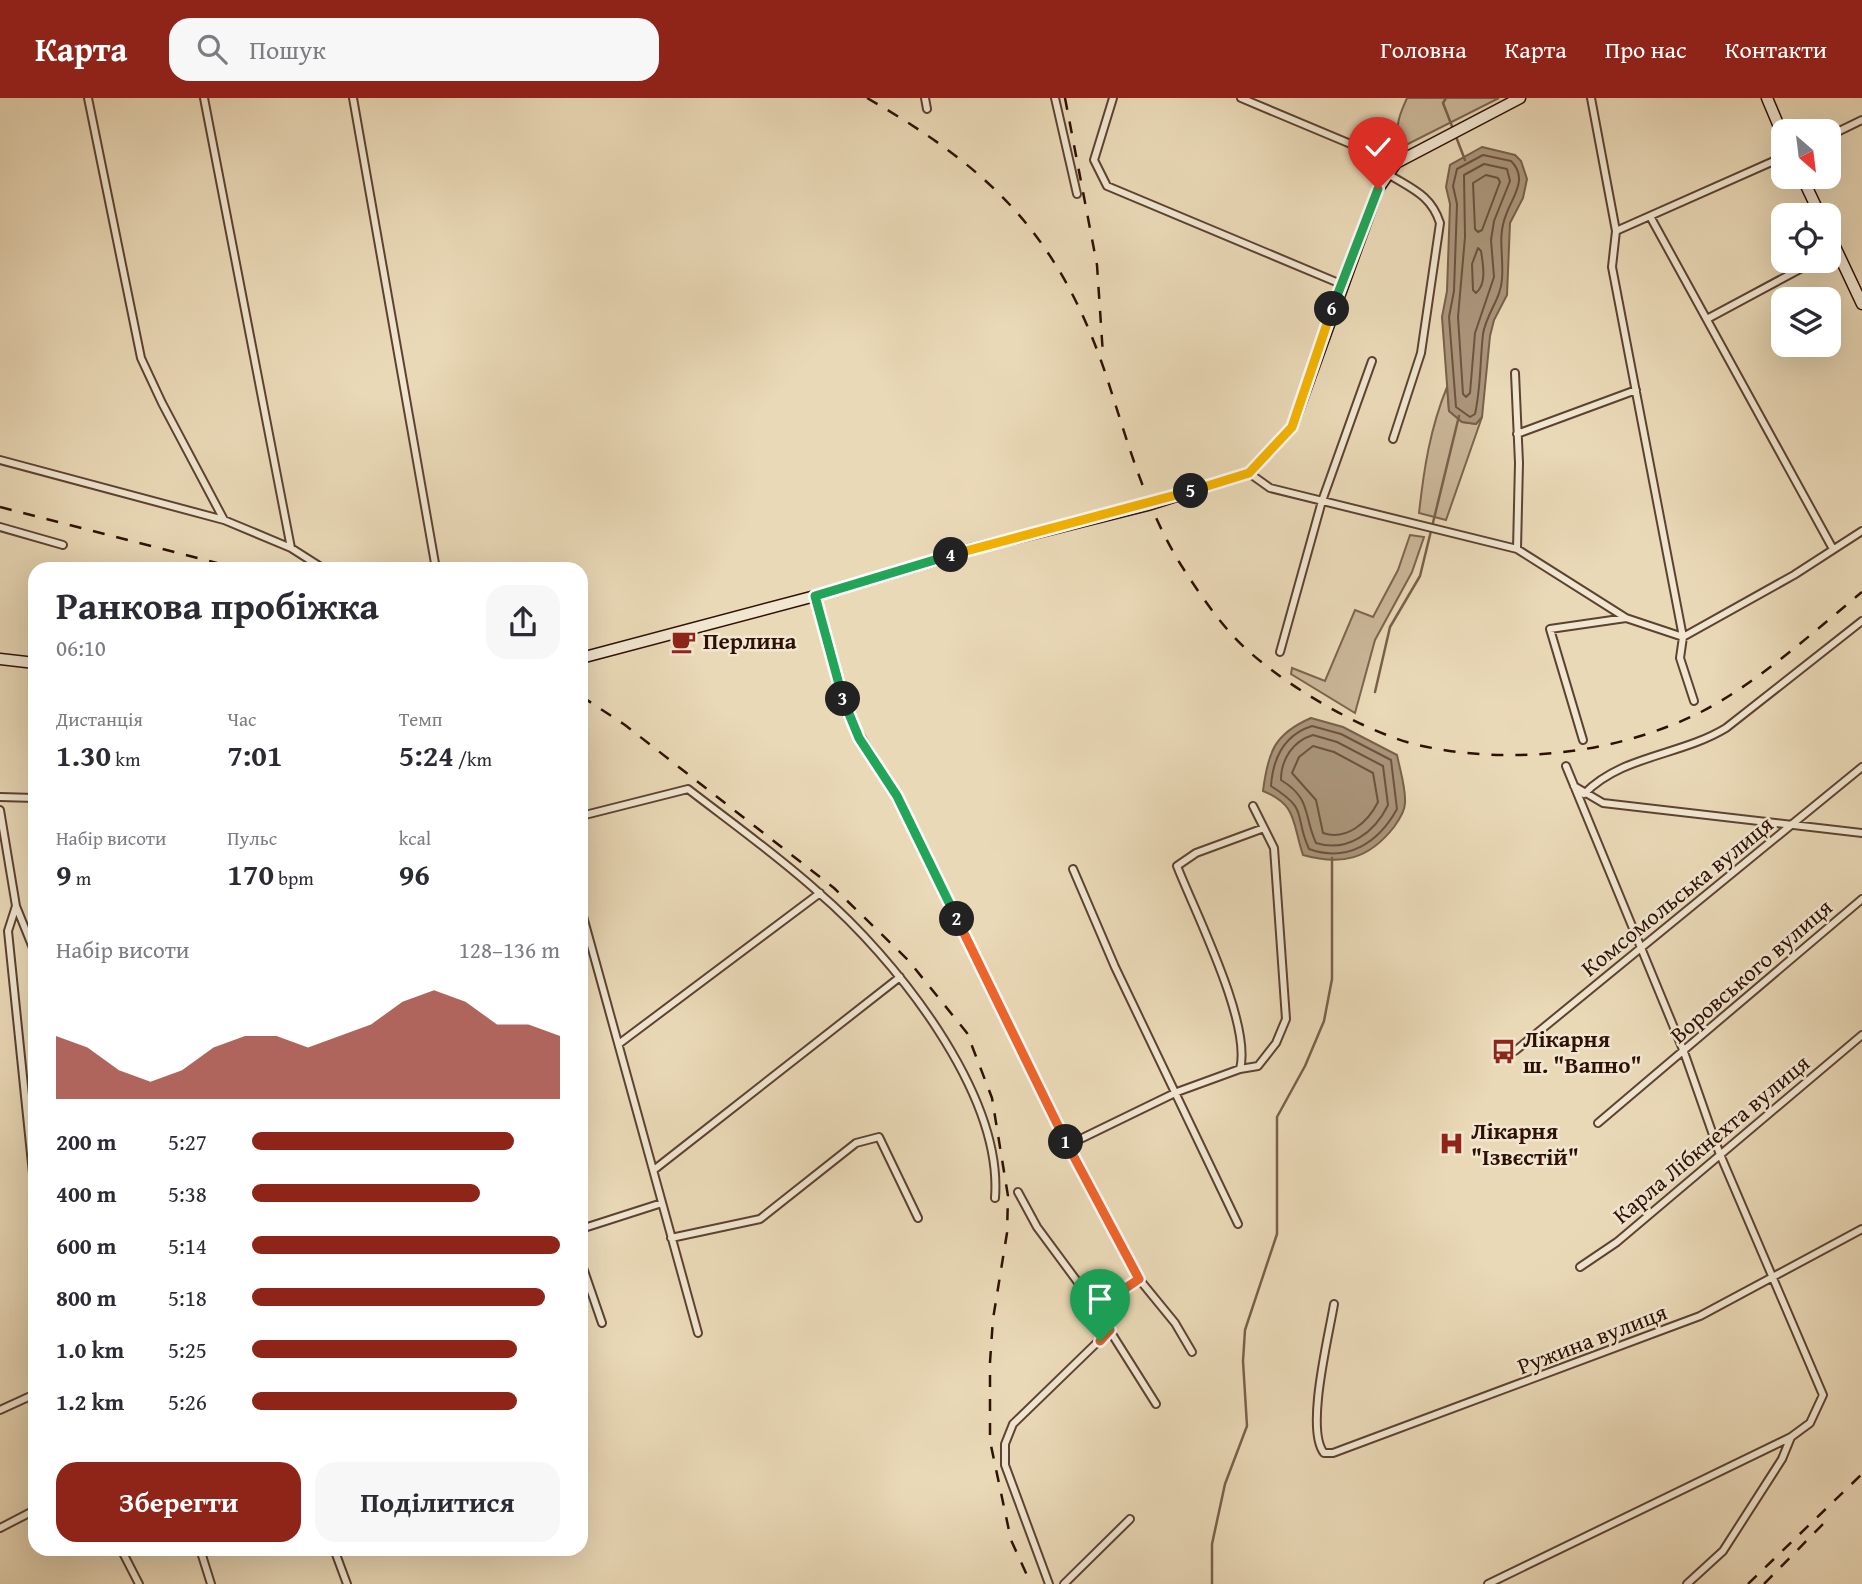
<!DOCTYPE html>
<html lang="uk">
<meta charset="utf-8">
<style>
:root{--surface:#fff;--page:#f7f7f7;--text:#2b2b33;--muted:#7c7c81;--accent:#8f2418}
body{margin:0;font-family:"Gentium Book Plus",serif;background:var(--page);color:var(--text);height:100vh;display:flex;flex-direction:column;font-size:26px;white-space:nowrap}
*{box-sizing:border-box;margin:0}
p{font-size:23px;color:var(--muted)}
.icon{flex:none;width:38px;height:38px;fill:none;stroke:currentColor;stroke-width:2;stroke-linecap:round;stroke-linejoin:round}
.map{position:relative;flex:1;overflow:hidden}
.panel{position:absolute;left:28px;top:464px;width:560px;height:994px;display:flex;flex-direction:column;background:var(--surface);border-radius:21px;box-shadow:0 7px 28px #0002}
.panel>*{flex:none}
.needle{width:46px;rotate:152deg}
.tools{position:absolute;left:1771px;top:21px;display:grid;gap:14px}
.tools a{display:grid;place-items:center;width:70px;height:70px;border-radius:14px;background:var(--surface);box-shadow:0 7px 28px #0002;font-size:35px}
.pin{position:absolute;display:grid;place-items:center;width:60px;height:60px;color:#fff;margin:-72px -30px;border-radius:50% 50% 50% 0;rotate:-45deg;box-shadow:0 0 7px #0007}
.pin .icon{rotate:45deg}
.km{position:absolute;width:35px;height:35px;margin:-18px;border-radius:50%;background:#222;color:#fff;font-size:19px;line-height:35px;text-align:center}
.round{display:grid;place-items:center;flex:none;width:74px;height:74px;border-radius:21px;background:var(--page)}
.summary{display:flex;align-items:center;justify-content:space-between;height:119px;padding:0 28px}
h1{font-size:38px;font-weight:700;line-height:52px}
.figures{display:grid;grid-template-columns:repeat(3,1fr);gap:10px;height:119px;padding:7px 28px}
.figures div{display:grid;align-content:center}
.figures b{font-size:30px;font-weight:700}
.figures small{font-size:19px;font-weight:400}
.figures p{font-size:19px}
.chart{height:196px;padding:14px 28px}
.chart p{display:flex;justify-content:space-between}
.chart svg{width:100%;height:126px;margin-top:7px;fill:var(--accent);opacity:.7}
.action{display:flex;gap:14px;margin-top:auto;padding:14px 28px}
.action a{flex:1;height:80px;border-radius:21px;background:var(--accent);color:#fff;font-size:28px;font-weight:700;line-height:80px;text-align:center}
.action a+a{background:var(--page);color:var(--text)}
ul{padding:0 28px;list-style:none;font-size:23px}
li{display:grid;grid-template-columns:112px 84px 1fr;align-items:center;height:52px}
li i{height:18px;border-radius:9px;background:var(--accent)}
header{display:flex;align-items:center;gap:42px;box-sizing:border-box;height:98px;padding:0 35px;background:var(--accent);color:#fff}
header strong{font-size:33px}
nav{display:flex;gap:38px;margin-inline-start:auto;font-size:24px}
.search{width:490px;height:63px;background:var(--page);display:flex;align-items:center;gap:18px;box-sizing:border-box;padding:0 24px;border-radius:21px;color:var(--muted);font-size:26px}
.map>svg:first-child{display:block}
.green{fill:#cab799;stroke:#7c644f;stroke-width:2}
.water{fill:#aa957a;stroke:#78604b;stroke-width:2}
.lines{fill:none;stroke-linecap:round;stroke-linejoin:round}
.shore{stroke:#6c5240;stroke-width:2}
.stream{stroke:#78604b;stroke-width:2.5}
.street-casing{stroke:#5d4232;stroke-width:10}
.secondary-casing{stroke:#2e1005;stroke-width:13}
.street{stroke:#f1e6d0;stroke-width:6}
.secondary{stroke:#f1e6d0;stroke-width:10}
.rail{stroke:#2e1005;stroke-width:2.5;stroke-dasharray:12 12;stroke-linecap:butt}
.split-1-casing{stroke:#fff;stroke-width:14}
.split-2-casing{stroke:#fff;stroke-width:14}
.split-3-casing{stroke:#fff;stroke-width:14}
.split-4-casing{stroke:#fff;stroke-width:14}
.split-5-casing{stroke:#fff;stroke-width:14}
.split-6-casing{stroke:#fff;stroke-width:14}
.split-7-casing{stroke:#fff;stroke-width:14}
.split-1{stroke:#f0652b;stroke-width:9}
.split-2{stroke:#f0652b;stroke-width:9}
.split-3{stroke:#22a559;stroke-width:9}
.split-4{stroke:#22a559;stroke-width:9}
.split-5{stroke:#f5b400;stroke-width:9}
.split-6{stroke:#f5b400;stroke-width:9}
.split-7{stroke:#22a559;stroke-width:9}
.labels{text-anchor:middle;stroke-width:5;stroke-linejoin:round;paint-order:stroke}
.poi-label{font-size:23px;font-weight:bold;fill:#2e1005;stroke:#f1e6d0;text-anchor:start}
.street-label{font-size:23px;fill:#2e1005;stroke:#f1e6d0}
</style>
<header>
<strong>Карта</strong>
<div class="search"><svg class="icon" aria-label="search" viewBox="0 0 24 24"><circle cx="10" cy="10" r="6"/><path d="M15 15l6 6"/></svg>Пошук</div>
<nav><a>Головна</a><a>Карта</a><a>Про нас</a><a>Контакти</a></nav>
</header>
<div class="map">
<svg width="1862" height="1486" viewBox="0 0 1862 1486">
<rect width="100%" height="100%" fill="#ead9b7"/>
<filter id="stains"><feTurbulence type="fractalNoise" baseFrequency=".00286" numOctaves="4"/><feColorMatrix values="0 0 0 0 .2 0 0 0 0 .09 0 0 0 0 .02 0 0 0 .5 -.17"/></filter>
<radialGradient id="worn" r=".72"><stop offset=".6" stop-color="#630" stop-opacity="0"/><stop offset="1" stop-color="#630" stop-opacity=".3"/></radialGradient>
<path class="green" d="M 1407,0 L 1499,0 L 1406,47 C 1392,31 1399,18 1407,0 Z
M 1447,289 L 1449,313 L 1462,324 L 1476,326 L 1482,319 L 1446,422 L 1419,415 C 1424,370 1430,331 1447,289 Z
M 1410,437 L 1424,439 L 1412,474 L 1375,542 L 1355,615 L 1291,576 L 1292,570 L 1325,583 L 1355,512 L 1373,519 L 1398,472 Z"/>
<path class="water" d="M 1482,49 L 1515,57 L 1521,63 L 1527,81 L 1523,100 L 1510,125 L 1507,197 L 1494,222 L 1490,238 L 1482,319 L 1476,326 L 1462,324 L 1449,313 L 1442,219 L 1447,193 L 1450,106 L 1446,89 L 1450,67 Z
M 1311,620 L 1343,629 L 1397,657 C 1400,672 1406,690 1405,705 C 1405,713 1399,722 1394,729 C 1369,761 1342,768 1303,757 C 1292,725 1298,707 1263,693 C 1268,654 1274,636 1311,620 Z"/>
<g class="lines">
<path class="shore" d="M 1483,57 L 1511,63 C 1529,81 1512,99 1506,117 C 1497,139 1504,158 1502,181 C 1501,201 1486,216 1483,236 C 1480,262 1481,289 1475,316 L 1470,319 L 1456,309 L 1449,219 L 1454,193 L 1457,106 L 1453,88 L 1457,71 Z
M 1484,66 L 1507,71 L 1510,83 L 1494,123 L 1491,142 L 1494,179 L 1475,235 L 1470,295 L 1466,299 L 1463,296 L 1458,219 L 1465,139 L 1464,77 Z
M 1486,77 L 1498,80 L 1500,84 L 1482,132 L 1478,134 L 1475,131 L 1473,85 Z
M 1478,150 L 1481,153 C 1483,166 1487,186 1476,195 L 1473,192 L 1472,166 Z
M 1312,628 L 1341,636 L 1391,662 L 1397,711 C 1379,744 1348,765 1309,751 C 1293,715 1310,713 1271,688 C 1273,659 1284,637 1312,628 Z
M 1313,637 L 1337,644 L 1383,668 L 1388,707 C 1375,734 1348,755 1316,745 C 1303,717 1312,701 1281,682 C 1281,661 1293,643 1313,637 Z
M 1313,648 L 1334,654 L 1373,675 L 1378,704 C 1368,724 1347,743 1323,735 L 1316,702 L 1292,675 L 1299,659 Z"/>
<path class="stream" d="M 1446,0 L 1443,5 L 1465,62
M 1375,594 L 1390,529 L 1420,478 L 1459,318
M 1212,1486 L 1212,1446 L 1225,1386 L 1247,1328 L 1243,1263 L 1245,1232 L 1277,1136 L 1277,1019 L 1305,968 L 1324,923 L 1332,881 L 1332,760"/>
<defs>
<path id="street" d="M 88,0 L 141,260 L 162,305 L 224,422 L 291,450 L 324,471
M 204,0 L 291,450
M 353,0 L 436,471
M 925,0 L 927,11
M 1055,0 L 1077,96
M 1113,0 L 1094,62 L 1107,88 L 1341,186
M 1241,0 L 1396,65
M 1591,0 L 1616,133 L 1612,169 L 1683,539 L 1680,560 L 1694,603
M 1829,38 L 1862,22
M 1388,76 C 1412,91 1431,97 1440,125 L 1421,255 L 1393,341
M 1651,120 L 1833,451
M 1616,133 L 1783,59
M 1707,221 L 1815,163
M 1515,275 L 1519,365 L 1517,451
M 1517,336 L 1636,292
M 0,362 L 224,422
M 1249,375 L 1270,390 L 1517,451 L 1626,520 L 1683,539 L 1794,477 L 1862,433
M 0,429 L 63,447
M 815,498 L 847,616 L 897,698 L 1068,1047 L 1139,1181 L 1175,1225 L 1192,1254
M 1280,554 L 1322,403 L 1372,263
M 1583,642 L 1550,531 L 1626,520
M 1566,668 L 1684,954 L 1719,1054 L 1823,1297 L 1810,1325 L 1791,1339 L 1782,1361 L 1723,1453 L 1687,1486
M 1574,688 L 1603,705 L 1862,735
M 1584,696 C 1622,657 1680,658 1726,630 L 1862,523
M 0,699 L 35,700
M 0,712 L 16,808 L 35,855
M 581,718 L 688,691 C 732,725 777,757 818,794 C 894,859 1003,995 995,1100
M 1073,771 L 1115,869 L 1238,1126
M 16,808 L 8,833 L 35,1095
M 581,811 L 698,1235
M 620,945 L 820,795
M 1515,953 L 1862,669
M 1240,971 L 1258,968 L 1276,945 L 1286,921 L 1274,750 L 1253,708
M 1598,1025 L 1862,801
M 1068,1047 L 1177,994 L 1240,971 C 1252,926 1195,814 1177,768 L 1196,755 L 1264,730
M 655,1071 L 900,879
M 1018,1094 L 1037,1129 L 1088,1198 L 1156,1306
M 581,1131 L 662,1105
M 671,1140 L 760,1121 L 856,1045 L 879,1039 L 918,1120
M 581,1164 L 602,1225
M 1580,1169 L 1617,1144 L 1862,937
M 1334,1206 C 1329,1237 1305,1332 1324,1355 L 1333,1355 L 1700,1218 L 1862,1131
M 1096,1211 L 1139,1181
M 0,1312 L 35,1296
M 0,1430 L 35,1412
M 121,1451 L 139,1486
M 200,1451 L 211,1486
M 334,1451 L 347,1486
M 1049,1486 L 1005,1367 L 1005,1346 L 1013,1326 L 1110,1232
M 1064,1486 L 1130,1421
M 1488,1486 L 1791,1339"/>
<path id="secondary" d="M 1767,0 L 1783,38
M 1802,79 L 1820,117
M 1829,136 L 1862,206
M 581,560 L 815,498 L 972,451 L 1148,407 L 1249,375 L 1292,329 L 1378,91 L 1396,65 L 1520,0
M 0,561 L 35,565"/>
</defs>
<use href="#street" class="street-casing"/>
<use href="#secondary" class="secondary-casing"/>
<use href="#street" class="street"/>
<use href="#secondary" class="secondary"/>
<path class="rail" d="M 867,0 C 991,71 1058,137 1105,274 C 1127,341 1144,407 1181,467 C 1197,492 1214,517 1234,539 C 1273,581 1362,634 1418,647 C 1510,668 1617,656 1701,614 C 1759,584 1812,535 1862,494
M 1065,0 L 1097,167 L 1103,257
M 0,409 L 240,471
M 581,598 L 625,627 L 834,790 L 908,862 L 967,935 L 992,1000 L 1008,1098 L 1007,1135 L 993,1221 L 990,1264 L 990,1343 L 1011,1442 L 1031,1486
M 1748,1486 L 1862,1376
M 1764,1486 L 1828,1421"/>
</g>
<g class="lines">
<defs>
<path id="split-1" d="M 1066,1044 L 1139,1181 L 1096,1210 L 1110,1232 L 1100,1243"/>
<path id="split-2" d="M 957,821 L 1066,1044"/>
<path id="split-3" d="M 843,601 L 859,640 L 897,698 L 957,821"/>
<path id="split-4" d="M 843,601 L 815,498 L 951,457"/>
<path id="split-5" d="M 951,457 L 1191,393"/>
<path id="split-6" d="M 1191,393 L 1249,375 L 1292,329 L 1332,211"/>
<path id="split-7" d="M 1332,211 L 1378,91"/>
</defs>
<use href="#split-1" class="split-1-casing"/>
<use href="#split-2" class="split-2-casing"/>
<use href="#split-3" class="split-3-casing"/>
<use href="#split-4" class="split-4-casing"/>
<use href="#split-5" class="split-5-casing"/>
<use href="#split-6" class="split-6-casing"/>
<use href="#split-7" class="split-7-casing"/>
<use href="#split-1" class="split-1"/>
<use href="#split-2" class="split-2"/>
<use href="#split-3" class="split-3"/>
<use href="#split-4" class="split-4"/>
<use href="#split-5" class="split-5"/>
<use href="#split-6" class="split-6"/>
<use href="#split-7" class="split-7"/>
</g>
<defs>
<symbol id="cafe-bare" viewBox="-9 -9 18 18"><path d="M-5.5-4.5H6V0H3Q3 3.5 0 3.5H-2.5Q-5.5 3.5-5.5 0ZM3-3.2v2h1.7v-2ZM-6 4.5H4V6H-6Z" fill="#8f2418" stroke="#f1e6d0" stroke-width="2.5" paint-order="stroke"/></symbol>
<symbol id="bus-bare" viewBox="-9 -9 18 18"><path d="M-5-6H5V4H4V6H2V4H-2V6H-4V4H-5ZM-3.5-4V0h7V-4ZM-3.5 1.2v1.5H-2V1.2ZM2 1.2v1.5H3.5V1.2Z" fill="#8f2418" stroke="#f1e6d0" stroke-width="2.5" paint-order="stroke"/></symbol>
<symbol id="hospital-bare" viewBox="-9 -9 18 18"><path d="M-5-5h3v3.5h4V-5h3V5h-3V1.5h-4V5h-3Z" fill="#8f2418" stroke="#f1e6d0" stroke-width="2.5" paint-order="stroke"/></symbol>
</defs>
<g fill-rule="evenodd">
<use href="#cafe-bare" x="666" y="526" width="35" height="35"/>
<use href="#bus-bare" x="1486" y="936" width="35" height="35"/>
<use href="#hospital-bare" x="1434" y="1028" width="35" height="35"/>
</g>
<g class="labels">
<g class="poi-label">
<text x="703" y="551">Перлина</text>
<text x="1523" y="949">Лікарня<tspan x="1523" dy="26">ш. "Вапно"</tspan></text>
<text x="1471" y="1041">Лікарня<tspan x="1471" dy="26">"Ізвєстій"</tspan></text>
</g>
<g class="street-label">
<text transform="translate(1677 798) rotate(-39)" y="8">Комсомольська вулиця</text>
<text transform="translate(1751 873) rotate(-41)" y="8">Воровського вулиця</text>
<text transform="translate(1711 1041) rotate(-40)" y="8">Карла Лібкнехта вулиця</text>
<text transform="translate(1592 1241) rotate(-21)" y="8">Ружина вулиця</text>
</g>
</g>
<rect width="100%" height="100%" filter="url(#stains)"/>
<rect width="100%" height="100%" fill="url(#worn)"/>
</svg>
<div class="tools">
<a><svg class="needle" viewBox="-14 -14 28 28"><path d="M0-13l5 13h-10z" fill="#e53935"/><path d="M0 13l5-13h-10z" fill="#7c7c81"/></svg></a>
<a><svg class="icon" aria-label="locate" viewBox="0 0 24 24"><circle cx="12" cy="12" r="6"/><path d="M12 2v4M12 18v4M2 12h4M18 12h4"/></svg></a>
<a><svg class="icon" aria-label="layers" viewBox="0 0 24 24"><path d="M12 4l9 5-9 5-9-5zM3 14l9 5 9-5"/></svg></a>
</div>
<div class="pin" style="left:1100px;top:1243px;background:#1e9e55"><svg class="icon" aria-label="arrive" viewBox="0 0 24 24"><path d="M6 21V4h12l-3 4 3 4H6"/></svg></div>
<div class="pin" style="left:1378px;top:91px;background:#d93025"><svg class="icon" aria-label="check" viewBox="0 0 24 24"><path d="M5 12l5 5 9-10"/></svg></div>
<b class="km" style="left:1066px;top:1044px">1</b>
<b class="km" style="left:957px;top:821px">2</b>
<b class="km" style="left:843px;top:601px">3</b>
<b class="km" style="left:951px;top:457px">4</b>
<b class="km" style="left:1191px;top:393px">5</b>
<b class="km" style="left:1332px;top:211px">6</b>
<section class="panel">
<div class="summary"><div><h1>Ранкова пробіжка</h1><p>06:10</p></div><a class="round"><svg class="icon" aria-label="share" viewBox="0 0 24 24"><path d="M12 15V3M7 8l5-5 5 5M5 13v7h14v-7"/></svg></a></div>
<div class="figures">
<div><p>Дистанція</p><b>1.30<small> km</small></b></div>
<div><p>Час</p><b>7:01</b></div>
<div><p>Темп</p><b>5:24<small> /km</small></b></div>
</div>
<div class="figures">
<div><p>Набір висоти</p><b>9<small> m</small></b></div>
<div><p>Пульс</p><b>170<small> bpm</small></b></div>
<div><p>kcal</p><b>96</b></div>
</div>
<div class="chart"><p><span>Набір висоти</span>128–136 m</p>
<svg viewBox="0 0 160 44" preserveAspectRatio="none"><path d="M0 44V22L10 26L20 34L30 38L40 34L50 26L60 22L70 22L80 26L90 22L100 18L110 10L120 6L130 10L140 18L150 18L160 22V44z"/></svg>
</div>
<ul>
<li><b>200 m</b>5:27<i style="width:85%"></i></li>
<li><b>400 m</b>5:38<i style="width:74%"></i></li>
<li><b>600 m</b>5:14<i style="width:100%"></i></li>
<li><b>800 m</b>5:18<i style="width:95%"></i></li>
<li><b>1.0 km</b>5:25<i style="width:86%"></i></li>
<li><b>1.2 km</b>5:26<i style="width:86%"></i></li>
</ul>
<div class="action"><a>Зберегти</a><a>Поділитися</a></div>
</section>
</div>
